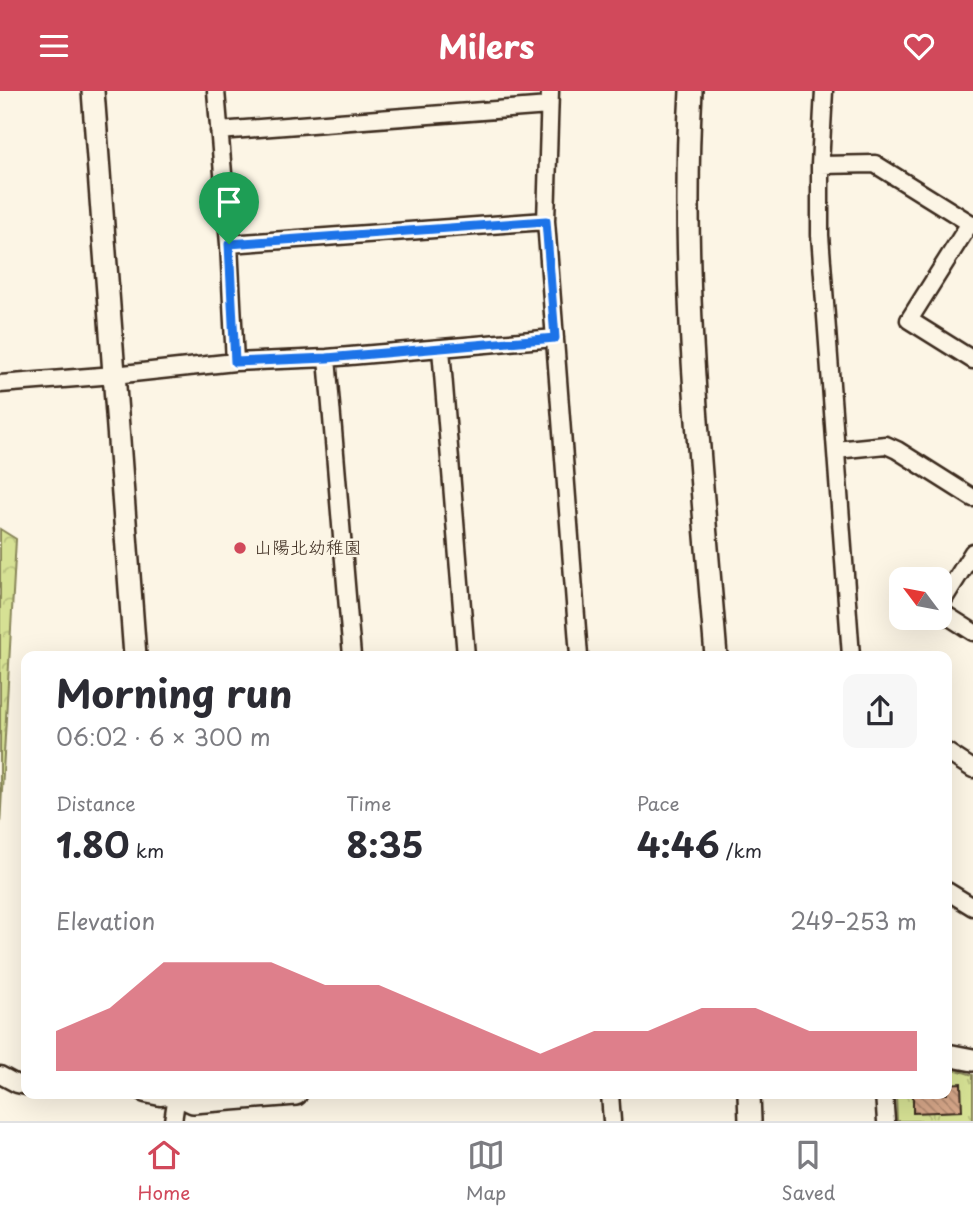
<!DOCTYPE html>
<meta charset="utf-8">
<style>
:root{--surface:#fff;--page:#f7f7f7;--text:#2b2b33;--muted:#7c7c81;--line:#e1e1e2;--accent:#d1495b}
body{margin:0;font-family:"Playpen Sans","Klee One",sans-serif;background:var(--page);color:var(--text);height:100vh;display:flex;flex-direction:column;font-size:26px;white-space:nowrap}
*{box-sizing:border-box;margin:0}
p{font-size:23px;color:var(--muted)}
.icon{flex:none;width:38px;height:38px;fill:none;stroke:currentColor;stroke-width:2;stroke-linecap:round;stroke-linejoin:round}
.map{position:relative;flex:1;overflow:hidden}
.panel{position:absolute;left:21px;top:560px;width:931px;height:448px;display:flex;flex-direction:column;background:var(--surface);border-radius:14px;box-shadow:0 7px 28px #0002}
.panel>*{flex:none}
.needle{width:46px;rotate:302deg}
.tools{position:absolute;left:889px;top:476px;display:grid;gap:14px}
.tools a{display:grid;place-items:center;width:63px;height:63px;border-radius:14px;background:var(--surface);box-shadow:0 7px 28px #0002;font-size:35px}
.pin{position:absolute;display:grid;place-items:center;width:60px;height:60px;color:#fff;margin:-72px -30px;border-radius:50% 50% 50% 0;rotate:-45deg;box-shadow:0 0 7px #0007}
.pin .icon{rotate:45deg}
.round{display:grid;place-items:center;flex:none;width:74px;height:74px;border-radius:14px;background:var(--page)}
.summary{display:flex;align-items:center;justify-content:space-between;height:119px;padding:0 35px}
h1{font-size:38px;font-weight:700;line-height:52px}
.stats{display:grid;grid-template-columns:repeat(3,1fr);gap:10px;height:119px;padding:7px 35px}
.stats div{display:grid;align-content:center}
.stats b{font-size:35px;font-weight:700}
.stats small{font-size:19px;font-weight:400}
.stats p{font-size:19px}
.chart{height:196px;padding:14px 35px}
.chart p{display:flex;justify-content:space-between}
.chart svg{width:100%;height:126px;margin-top:7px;fill:var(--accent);opacity:.7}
header{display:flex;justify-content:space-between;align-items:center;height:91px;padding:0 35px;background:var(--accent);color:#fff;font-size:32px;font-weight:700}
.tab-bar{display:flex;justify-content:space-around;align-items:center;height:98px;border-top:2px solid var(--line);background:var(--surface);font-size:19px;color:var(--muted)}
.tab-bar a{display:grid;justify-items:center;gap:4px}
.tab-bar .current{color:var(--accent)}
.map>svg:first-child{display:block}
.grass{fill:url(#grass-tufts);stroke:#888659;stroke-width:2}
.forest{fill:url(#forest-crowns);stroke:#888659;stroke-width:2}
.building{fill:url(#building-back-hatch);stroke:#3b2a1e;stroke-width:2}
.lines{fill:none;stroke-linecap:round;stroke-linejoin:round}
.minor-casing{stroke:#3b2a1e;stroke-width:21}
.tertiary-casing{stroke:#3b2a1e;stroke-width:26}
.minor{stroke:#fcf5e5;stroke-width:16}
.tertiary{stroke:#fcf5e5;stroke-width:21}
.route-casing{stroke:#fff;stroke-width:14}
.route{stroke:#1a73e8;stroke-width:9}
.poi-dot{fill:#d1495b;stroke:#fcf5e5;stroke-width:2.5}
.labels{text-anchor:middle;stroke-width:5;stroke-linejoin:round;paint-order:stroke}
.poi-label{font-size:18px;fill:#3b2a1e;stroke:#fcf5e5;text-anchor:start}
</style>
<header><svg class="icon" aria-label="menu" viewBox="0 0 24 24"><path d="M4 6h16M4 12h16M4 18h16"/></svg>Milers<svg class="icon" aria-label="heart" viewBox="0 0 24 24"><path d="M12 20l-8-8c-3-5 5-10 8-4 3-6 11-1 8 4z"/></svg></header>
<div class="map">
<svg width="973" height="1030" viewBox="0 0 973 1030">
<defs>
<pattern id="grass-tufts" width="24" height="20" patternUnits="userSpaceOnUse" patternTransform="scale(1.75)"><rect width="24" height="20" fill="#d6e194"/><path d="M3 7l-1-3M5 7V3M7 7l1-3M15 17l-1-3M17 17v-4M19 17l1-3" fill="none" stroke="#b9c17f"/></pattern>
<pattern id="forest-crowns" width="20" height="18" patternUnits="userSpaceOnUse" patternTransform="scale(1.75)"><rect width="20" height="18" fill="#d6e194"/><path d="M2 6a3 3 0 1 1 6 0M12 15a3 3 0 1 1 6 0" fill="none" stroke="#b9c17f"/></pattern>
<pattern id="building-back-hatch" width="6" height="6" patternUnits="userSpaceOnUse" patternTransform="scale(1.75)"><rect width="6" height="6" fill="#d7a789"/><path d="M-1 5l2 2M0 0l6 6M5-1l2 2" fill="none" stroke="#b0886f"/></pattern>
</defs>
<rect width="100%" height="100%" fill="#fcf5e5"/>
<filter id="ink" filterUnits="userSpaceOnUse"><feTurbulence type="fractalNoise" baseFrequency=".0143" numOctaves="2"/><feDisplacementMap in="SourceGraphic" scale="14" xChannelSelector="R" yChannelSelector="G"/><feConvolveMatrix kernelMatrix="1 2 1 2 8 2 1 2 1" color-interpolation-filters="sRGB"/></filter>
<g filter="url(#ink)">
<path class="grass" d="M 947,976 L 973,984 L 973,1030 L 897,1030 L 896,1003 L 947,1003 Z"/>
<path class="forest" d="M 0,438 L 16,448 L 0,735 Z"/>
<path class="building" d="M 961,992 L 962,1020 L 913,1022 L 913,1003 L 947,1003 L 947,993 Z"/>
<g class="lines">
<defs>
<path id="minor" d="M 216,0 L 229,153 L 235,271
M 550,0 L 546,130 L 579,565
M 824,0 L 820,74 L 820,144 L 851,565
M 219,40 L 549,15
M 820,74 L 875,73 L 973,134
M 970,132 L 909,229 L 973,269
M 229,153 L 546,130
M 441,258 L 466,565
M 327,267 L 352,565
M 0,293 L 114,284 L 235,271 L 327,267 L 555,247
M 836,359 L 886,354 L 897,359 L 973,407
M 940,514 L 973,461
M 940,520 L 973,541
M 947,661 L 973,678
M 947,800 L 973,816
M 0,984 L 17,993 L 26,995
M 145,1003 L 160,1006 L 177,1004 L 173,1030
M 610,1003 L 612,1030
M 884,1003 L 886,1030"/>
<path id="tertiary" d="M 93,0 L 135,565
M 691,0 C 680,189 701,377 716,565
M 947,964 L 973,969
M 176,1003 L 193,1011 L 296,1003
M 749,1003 L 750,1030"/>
</defs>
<use href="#minor" class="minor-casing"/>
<use href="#tertiary" class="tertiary-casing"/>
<use href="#minor" class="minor"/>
<use href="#tertiary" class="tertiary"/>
</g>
</g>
<g class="lines" filter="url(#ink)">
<defs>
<path id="route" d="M 546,130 L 555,247 L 327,267 L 235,271 L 229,153 Z"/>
</defs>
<use href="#route" class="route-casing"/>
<use href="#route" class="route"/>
</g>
<circle class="poi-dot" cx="240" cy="457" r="7"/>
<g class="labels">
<g class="poi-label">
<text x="254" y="463">山陽北幼稚園</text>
</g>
</g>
</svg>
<div class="tools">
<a><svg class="needle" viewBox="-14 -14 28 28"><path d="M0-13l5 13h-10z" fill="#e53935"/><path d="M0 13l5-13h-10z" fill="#7c7c81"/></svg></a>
</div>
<div class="pin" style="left:229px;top:153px;background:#1e9e55"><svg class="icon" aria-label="arrive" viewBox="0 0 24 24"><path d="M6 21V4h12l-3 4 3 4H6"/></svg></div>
<section class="panel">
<div class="summary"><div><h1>Morning run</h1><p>06:02 · 6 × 300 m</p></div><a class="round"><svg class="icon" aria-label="share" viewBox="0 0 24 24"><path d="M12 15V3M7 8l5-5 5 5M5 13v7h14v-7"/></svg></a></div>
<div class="stats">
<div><p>Distance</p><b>1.80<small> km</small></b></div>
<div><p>Time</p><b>8:35</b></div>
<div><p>Pace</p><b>4:46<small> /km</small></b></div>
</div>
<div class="chart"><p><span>Elevation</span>249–253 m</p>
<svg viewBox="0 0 160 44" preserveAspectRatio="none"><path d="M0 44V30L10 22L20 6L30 6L40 6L50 14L60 14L70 22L80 30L90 38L100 30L110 30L120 22L130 22L140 30L150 30L160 30V44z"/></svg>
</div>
</section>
</div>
<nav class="tab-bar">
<a class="current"><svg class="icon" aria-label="home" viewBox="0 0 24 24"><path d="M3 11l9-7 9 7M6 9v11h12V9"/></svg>Home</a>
<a><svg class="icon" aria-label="map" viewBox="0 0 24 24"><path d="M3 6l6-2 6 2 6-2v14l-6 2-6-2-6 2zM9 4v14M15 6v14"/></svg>Map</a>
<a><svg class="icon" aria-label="saved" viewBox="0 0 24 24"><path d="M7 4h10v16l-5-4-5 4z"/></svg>Saved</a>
</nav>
